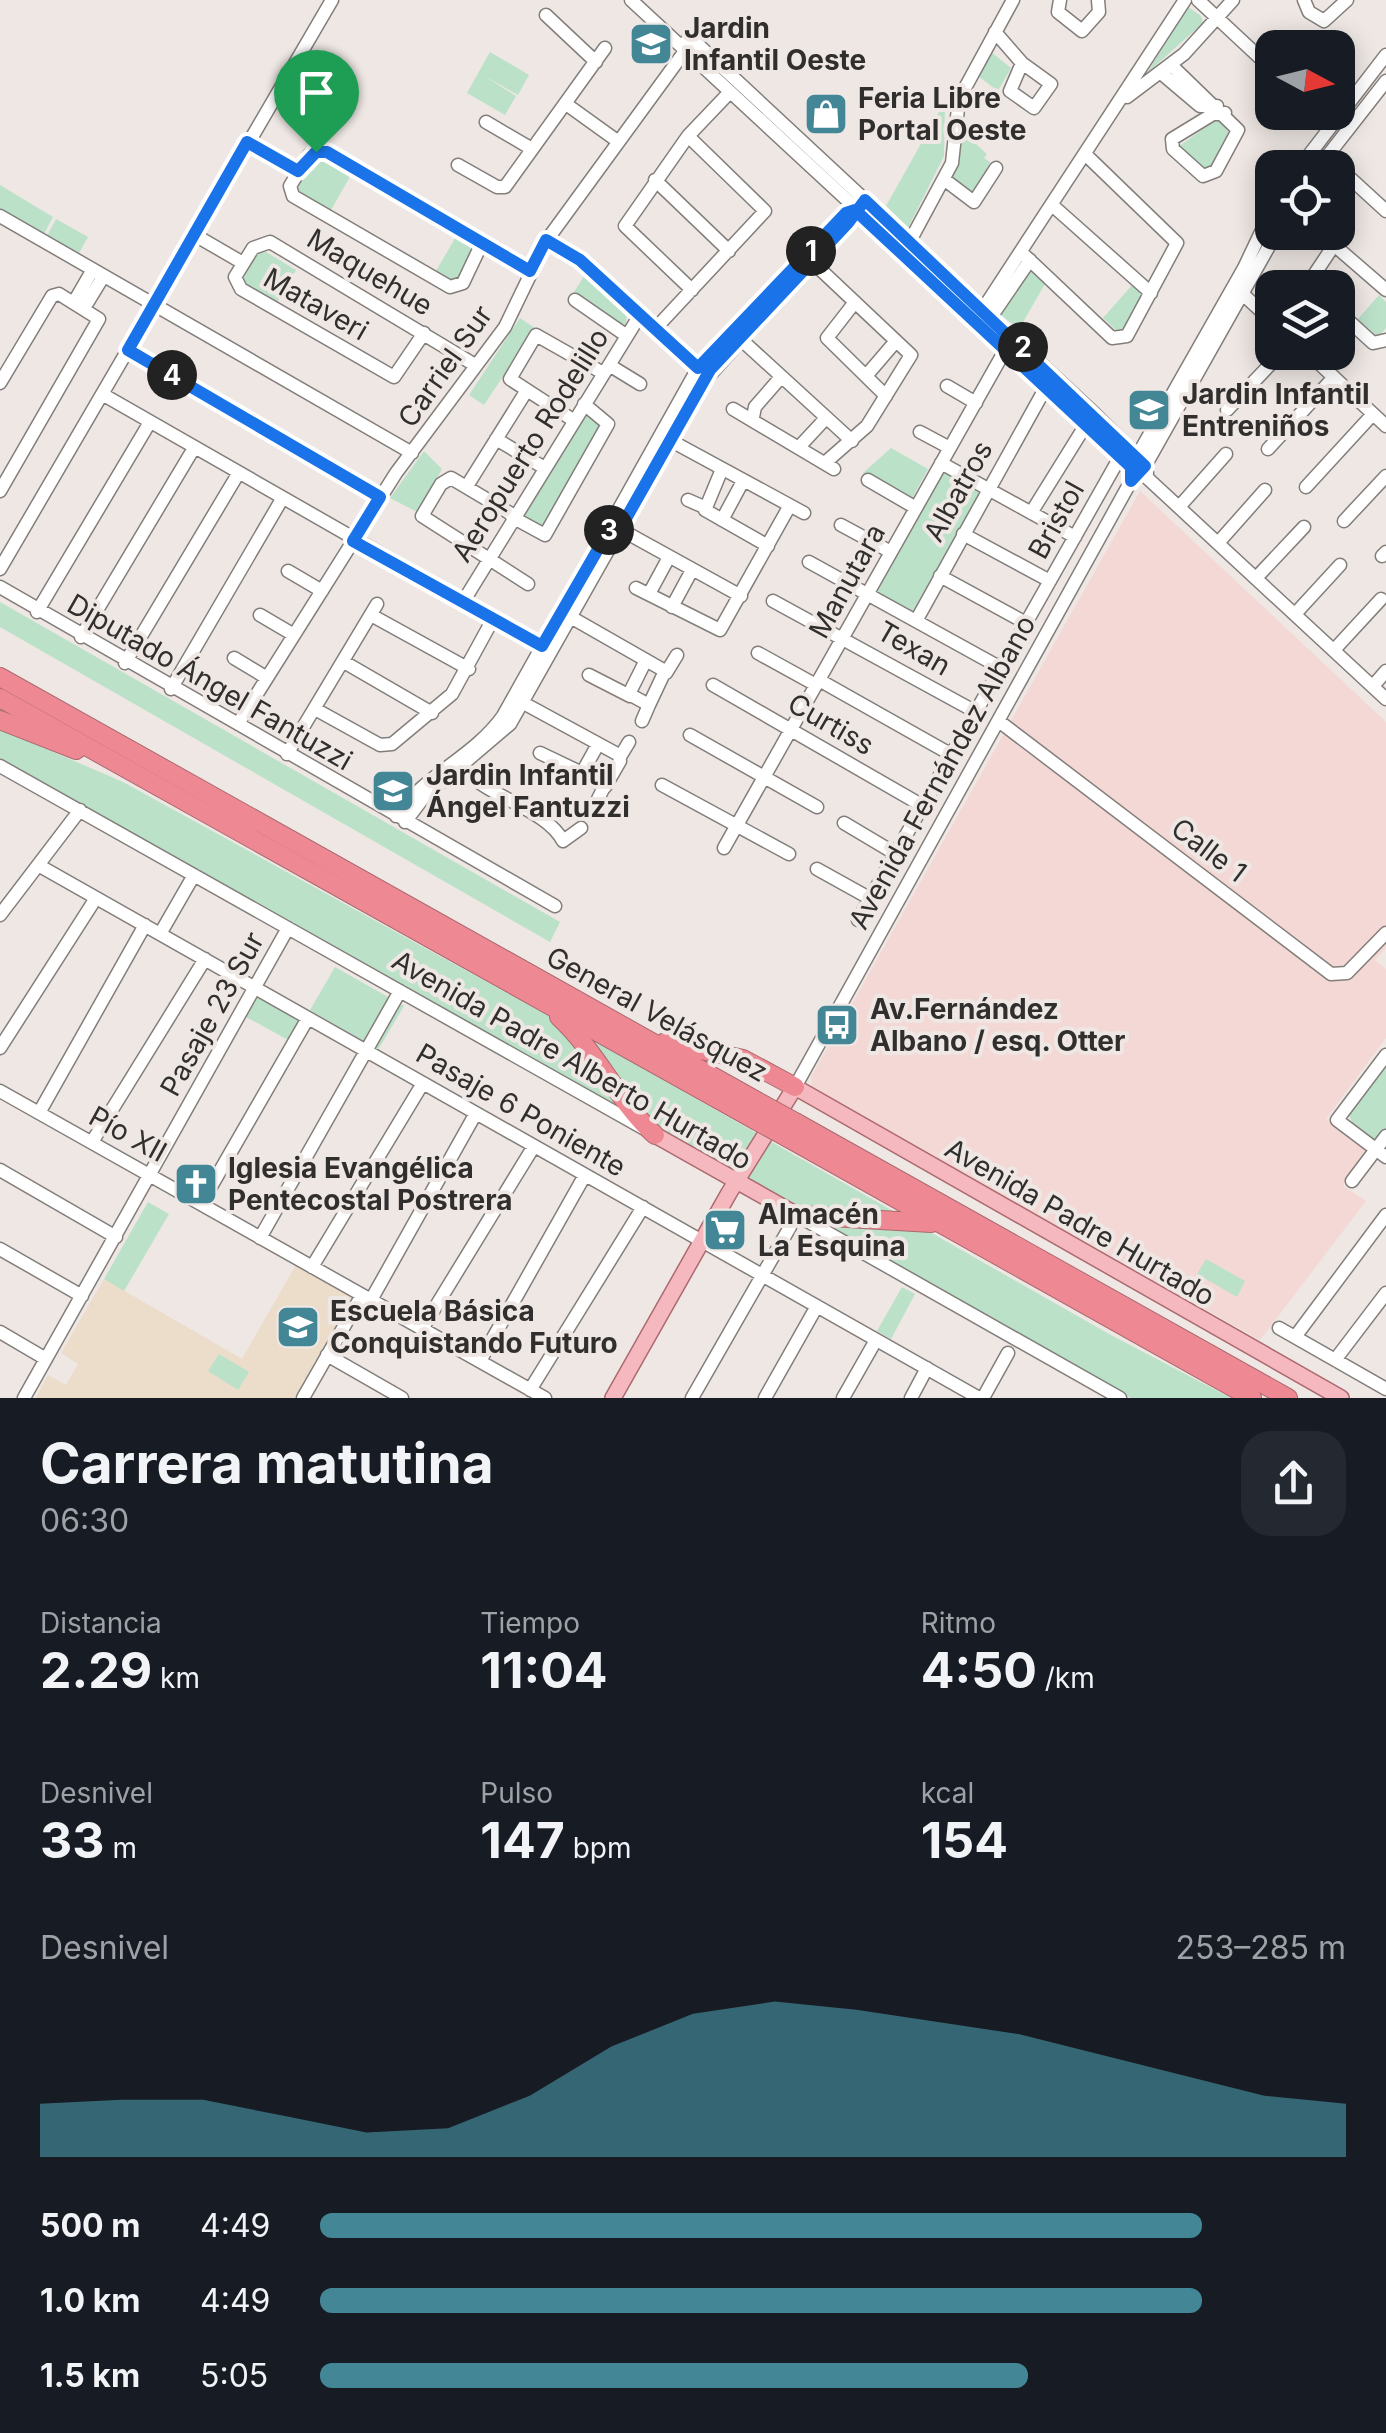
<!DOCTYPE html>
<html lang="es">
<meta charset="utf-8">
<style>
:root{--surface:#171b24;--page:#242831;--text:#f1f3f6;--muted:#9ea1a6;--accent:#438696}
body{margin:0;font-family:Inter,sans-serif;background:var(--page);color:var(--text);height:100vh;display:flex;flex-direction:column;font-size:38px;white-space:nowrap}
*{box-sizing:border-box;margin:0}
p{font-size:32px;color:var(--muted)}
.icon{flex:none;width:55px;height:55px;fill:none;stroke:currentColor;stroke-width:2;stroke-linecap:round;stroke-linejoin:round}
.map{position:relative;height:1398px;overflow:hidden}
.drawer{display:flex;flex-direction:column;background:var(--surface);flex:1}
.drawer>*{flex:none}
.needle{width:65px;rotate:97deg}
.fabs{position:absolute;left:1255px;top:30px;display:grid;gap:20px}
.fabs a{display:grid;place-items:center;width:100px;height:100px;border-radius:20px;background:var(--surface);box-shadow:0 5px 25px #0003;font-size:50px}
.pin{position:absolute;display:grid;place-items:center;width:85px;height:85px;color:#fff;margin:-102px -42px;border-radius:50% 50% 50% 0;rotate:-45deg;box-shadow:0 0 10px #0007}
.pin .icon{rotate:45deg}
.km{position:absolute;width:50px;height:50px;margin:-25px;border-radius:50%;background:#222;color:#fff;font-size:28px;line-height:50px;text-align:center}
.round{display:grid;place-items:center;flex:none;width:105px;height:105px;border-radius:30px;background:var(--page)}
.summary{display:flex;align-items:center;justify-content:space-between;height:170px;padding:0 40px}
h1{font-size:55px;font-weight:700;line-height:75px}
.stats{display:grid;grid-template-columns:repeat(3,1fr);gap:15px;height:170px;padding:10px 40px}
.stats div{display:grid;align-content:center}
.stats b{font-size:50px;font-weight:700}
.stats small{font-size:28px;font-weight:400}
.stats p{font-size:28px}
.chart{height:280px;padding:20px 40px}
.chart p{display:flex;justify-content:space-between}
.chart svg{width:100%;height:180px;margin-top:10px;fill:var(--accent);opacity:.7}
ul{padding:0 40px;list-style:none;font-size:32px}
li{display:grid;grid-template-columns:160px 120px 1fr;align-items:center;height:75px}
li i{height:25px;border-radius:12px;background:var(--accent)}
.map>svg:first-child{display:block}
.industrial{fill:#f3d8d5}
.education{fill:#ecdcca}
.green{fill:#bbe1c9}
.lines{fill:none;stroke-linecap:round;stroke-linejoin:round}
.minor-casing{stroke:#837e7a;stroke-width:15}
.major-casing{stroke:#ac6a70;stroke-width:18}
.highway-casing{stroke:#ac6a70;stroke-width:20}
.minor{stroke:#fff;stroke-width:12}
.major{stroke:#f5b8be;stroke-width:15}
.highway{stroke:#ee8993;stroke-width:18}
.highway-bridge-casing{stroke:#ac6a70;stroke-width:20;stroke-linecap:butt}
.highway-bridge{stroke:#ee8993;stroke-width:18}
.route-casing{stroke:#fff;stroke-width:20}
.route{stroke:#1a73e8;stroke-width:12}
.labels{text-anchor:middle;stroke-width:8;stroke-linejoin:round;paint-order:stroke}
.poi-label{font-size:28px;font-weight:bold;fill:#312f2e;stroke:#eee7e4;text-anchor:start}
.street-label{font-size:28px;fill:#312f2e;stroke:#eee7e4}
</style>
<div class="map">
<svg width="1386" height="1398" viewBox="0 0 1386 1398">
<rect width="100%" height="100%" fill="#eee7e4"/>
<path class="industrial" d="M 1140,491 L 1386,722 L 1386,948 L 1375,960 L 1386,969 L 1386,1038 L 1326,1119 L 1367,1150 L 1343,1186 L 1366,1201 L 1260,1340 L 812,1088 L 811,1077 Z"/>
<path class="education" d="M 297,1263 L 353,1295 L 294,1398 L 36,1398 L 48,1375 L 66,1385 L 78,1364 L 61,1353 L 104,1279 L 242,1359 Z"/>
<path class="green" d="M 1188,7 L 1201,16 L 1203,23 L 1147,73 Z
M 490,52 L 529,75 L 518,95 L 483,75 L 516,96 L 505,115 L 467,93 Z
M 991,52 L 1011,68 L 998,91 L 978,76 Z
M 945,101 L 944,156 L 908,228 L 886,206 Z
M 1217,119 L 1233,137 L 1208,171 L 1178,147 Z
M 959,129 L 987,154 L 984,158 L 990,162 L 975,196 L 950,182 L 959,158 Z
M 322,155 L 352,173 L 331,210 L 299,191 L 297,185 L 313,157 Z
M 0,185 L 53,217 L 44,234 L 0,209 Z
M 56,219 L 88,237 L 79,253 L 47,236 Z
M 457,235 L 473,243 L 459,282 L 454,282 L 436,271 Z
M 266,252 L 296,270 L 275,306 L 243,287 L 242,281 L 257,253 Z
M 1027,268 L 1045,284 L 1019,329 L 1001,315 Z
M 586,273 L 628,311 L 625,326 L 574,292 Z
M 1133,284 L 1143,296 L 1124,331 L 1118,332 L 1103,318 Z
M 1379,295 L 1386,302 L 1386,328 L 1378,337 L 1358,319 Z
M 520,318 L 535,328 L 484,405 L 469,395 Z
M 583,413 L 605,426 L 543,530 L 521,517 Z
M 891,448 L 928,469 L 911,500 L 863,473 Z
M 424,451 L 442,469 L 419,513 L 390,498 Z
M 944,472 L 980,492 L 911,614 L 876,594 Z
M 0,602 L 560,922 L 550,942 L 0,627 Z
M 0,729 L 123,782 L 605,1047 L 1109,1334 L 1231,1398 L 1131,1398 L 0,758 Z
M 335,967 L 404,1006 L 378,1050 L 310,1010 Z
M 258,995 L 301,1019 L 290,1041 L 246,1017 Z
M 1386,1065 L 1386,1131 L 1377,1142 L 1354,1127 L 1349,1115 Z
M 148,1202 L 169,1214 L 124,1291 L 104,1279 Z
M 1206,1259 L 1245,1281 L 1237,1297 L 1197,1274 Z
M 902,1287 L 915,1294 L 891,1339 L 877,1331 Z
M 219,1354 L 249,1372 L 238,1390 L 208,1371 Z"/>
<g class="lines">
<defs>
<path id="minor" d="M 631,0 L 1386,699
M 1060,0 L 1058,12 L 1082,31 L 1099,12 L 1098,0
M 1198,0 L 1272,69
M 1304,0 L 1309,12 L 1324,21 L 1347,0
M 546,15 L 596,62
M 995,32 L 1022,63 L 1051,84 L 1034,108 L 1010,91 L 1022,63
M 687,40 L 693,40 L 1095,414 L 1137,456 L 1147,473
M 1171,65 L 1238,130 L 1216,171 L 1203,176 L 1173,149 L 1172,139 L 1213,114 L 1225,113
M 1161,73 L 1200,106 L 1217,106
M 1127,97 L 1184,54 L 1233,0
M 566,104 L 616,140
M 486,122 L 532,149
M 247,142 L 298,171
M 1326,156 L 1386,211
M 458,165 L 497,187 L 505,187 L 605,48
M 1299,168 L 1386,55
M 1318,168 L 1386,81
M 655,180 L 729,251
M 945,180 L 974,202 L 996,168
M 1052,205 L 1151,293
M 0,216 L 412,453
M 1327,232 L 1334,245 L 1386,290
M 193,234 L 243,263
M 547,240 L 583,263 L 701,371
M 910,241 L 952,163 L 959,99 L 1013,0
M 482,243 L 463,283 L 450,287 L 293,196 L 290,186 L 309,155 L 327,153 L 530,271
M 1021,252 L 1112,338 L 1127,336 L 1177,243 L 1085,154
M 806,256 L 911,355 L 867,426 L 827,461
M 1236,288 L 1272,321
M 1312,288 L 1312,278 L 1334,245
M 692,290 L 625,226 L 688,136 L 729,93
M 575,300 L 627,336
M 74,302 L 92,271
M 855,302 L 827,338 L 886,396
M 84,308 L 103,277
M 983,309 L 1185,0
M 1338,311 L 1373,343 L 1386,340
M 991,317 L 1030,260
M 655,329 L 765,211 L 688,136
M 424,333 L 394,377 L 241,289 L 235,277 L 253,248 L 270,242 L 475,365
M 735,334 L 852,441
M 128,349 L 381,497
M 1307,352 L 1386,426
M 609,365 L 640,384
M 866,376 L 896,341
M 0,383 L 52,296 L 59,294 L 99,319 L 0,491
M 947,386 L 976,403
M 102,394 L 542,646
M 733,409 L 834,469
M 1227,410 L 1282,352
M 753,417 L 755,407 L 781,377
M 573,420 L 510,379 L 536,335 L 603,373
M 920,432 L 950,448
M 664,437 L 804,513
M 496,439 L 543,467
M 800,446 L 826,418
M 1268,449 L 1334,377
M 1135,460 L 1244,268 L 1272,209
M 941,463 L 1075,537
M 722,469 L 705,510 L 768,546
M 868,480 L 916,508
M 467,486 L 527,390
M 1306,487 L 1373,414
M 688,500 L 704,507
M 1179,507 L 1226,454
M 1031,513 L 1090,418
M 513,515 L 451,478 L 441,484 L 422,516 L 528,584
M 512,517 L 545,535 L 608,424 L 584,404
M 722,520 L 743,481
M 1344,521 L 1386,476
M 841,525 L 891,552
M 616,527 L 741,596
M 963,534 L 1050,581
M 1218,543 L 1265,490
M 1382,556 L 1386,552
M 809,562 L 1001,668
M 0,569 L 332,0
M 288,571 L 322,591
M 940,576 L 1026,623
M 1256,578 L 1304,527
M 0,587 L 555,906
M 636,588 L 720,630 L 789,507
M 649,594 L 669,557
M 773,601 L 976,712
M 463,602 L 640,315
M 672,607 L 692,570
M 37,612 L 150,422
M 1295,614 L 1340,565
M 260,615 L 294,635
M 371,615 L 469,669
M 567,615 L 665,671 L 649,705 L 629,694 L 646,660
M 916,621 L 1046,387
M 81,637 L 194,448
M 1334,650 L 1381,599
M 758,653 L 816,685
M 234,658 L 267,678
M 344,662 L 432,713
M 125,663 L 238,474
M 666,673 L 677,655
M 589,675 L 630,696
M 819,680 L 952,755
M 713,685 L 923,806
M 1373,686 L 1386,671
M 171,689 L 282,499
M 516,699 L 619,755 L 620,761 L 605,787 L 582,773 L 597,746
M 315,709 L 380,745 L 392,744 L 452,694 L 493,619
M 642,721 L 649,705
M 1000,722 L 1331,974 L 1347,973 L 1386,933
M 238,724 L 396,473 L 505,327 L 547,240 L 693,40
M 690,735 L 817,807
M 540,753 L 582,773
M 287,754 L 377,604
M 620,757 L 629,742
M 457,762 C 483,797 545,807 563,841 L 581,828
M 0,766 L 643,1128
M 662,785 L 789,854
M 594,807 L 604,787
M 396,816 C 424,775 474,757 503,716 L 698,368 L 846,213 L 865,200
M 405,822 L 424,797 L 510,724 L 702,384 L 782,294
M 844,823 L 896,854
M 724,848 L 1008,345
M 38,865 L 979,1398
M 817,869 L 871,899
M 0,915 L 80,810
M 858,920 L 1120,457
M 160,934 L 194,875
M 0,1048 L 96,898
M 1386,1055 L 1337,1120 L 1386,1157
M 795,1087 L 1131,481 L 1140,475 L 1277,232
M 0,1091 L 545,1398
M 39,1113 L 145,925
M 92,1142 L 205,959
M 0,1170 L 116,1237
M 1352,1181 L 1386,1136
M 201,1204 L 308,1018
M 800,1217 L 1120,1398
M 260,1238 L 400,991
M 0,1249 L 82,1296
M 312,1267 L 423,1083
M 371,1300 L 476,1113
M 1279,1328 L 1386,1389
M 422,1329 L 534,1146
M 0,1332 L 46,1359
M 1295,1337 L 1386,1215
M 327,1355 L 402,1398
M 1335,1360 L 1386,1293
M 480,1361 L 585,1175
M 530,1390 L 643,1207
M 24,1398 L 288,928
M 303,1398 L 362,1295
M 692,1398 L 790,1227
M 765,1398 L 817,1306
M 843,1398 L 876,1340
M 911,1398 L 927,1368
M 983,1398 L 1008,1353"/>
<path id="major" d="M 655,1135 L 797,1215
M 613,1398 L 729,1193 L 795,1087 L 1341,1398"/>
<path id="highway" d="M 0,677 L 764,1105
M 0,698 L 755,1120
M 0,720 L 76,750
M 559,1017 C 597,1052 617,1100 655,1135
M 665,1042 L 743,1059 L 795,1087
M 797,1123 L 1288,1398
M 788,1138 L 1252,1398
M 797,1215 L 931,1223"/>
</defs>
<use href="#minor" class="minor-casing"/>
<use href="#major" class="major-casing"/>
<use href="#highway" class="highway-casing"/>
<use href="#minor" class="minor"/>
<use href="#major" class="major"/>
<use href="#highway" class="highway"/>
<defs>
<path id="highway-bridge" d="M 764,1105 L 797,1123
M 755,1120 L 788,1138"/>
</defs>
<use href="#highway-bridge" class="highway-bridge-casing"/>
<use href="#highway-bridge" class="highway-bridge"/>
</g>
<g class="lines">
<defs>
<path id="route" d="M 316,152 L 327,152 L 530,271 L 546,240 L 580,260 L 698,368 L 846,213 L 855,210 L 1131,467 L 1131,481 L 1145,466 L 865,200 L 848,223 L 710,370 L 620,529 L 612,525 L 542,646 L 353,541 L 380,497 L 128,350 L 247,142 L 298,171 L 316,152"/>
</defs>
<use href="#route" class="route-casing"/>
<use href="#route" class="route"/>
</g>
<defs>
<symbol id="school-square" viewBox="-11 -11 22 22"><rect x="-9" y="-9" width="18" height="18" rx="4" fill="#438696" stroke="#eee7e4"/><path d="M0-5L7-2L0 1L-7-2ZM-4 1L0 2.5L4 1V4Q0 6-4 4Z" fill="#fff"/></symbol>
<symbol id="shop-square" viewBox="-11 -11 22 22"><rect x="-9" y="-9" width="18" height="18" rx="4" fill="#438696" stroke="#eee7e4"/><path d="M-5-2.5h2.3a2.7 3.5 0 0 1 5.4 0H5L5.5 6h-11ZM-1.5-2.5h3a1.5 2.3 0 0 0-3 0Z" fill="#fff"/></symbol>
<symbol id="bus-square" viewBox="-11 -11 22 22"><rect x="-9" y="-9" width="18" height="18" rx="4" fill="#438696" stroke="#eee7e4"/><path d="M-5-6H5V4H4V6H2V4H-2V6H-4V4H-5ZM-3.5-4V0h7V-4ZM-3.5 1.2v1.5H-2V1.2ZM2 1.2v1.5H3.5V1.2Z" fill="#fff"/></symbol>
<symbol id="church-square" viewBox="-11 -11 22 22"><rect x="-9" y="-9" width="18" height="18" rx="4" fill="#438696" stroke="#eee7e4"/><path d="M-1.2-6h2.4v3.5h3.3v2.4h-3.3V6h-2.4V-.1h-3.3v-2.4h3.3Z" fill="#fff"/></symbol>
<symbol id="supermarket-square" viewBox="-11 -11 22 22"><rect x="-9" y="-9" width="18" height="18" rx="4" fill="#438696" stroke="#eee7e4"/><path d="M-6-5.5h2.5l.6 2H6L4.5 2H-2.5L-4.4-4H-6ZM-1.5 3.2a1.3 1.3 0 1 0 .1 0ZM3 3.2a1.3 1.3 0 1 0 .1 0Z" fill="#fff"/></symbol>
</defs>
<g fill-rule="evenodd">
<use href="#school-square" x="626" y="19" width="50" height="50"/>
<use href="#shop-square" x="801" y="89" width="50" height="50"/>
<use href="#school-square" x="1124" y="385" width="50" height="50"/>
<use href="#school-square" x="368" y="766" width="50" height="50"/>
<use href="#bus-square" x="812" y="1000" width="50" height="50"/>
<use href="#church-square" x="171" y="1159" width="50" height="50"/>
<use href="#supermarket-square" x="700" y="1205" width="50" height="50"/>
<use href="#school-square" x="273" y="1302" width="50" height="50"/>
</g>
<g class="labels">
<g class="poi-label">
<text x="684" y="38">Jardin<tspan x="684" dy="32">Infantil Oeste</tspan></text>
<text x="858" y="108">Feria Libre<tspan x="858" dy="32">Portal Oeste</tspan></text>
<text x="1182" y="404">Jardin Infantil<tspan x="1182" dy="32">Entreniños</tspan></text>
<text x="426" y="785">Jardin Infantil<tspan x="426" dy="32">Ángel Fantuzzi</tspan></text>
<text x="870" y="1019">Av.Fernández<tspan x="870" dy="32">Albano / esq. Otter</tspan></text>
<text x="228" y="1178">Iglesia Evangélica<tspan x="228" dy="32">Pentecostal Postrera</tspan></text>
<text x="758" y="1224">Almacén<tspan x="758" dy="32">La Esquina</tspan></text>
<text x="330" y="1321">Escuela Básica<tspan x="330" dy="32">Conquistando Futuro</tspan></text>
</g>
<g class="street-label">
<text transform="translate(370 272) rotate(31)" y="10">Maquehue</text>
<text transform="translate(316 304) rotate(30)" y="10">Mataveri</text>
<text transform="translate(445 366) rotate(-55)" y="10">Carriel Sur</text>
<text transform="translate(530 445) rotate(-58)" y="10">Aeropuerto Rodelillo</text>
<text transform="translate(958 491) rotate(-61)" y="10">Albatros</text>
<text transform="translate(1056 520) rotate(-61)" y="10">Bristol</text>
<text transform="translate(847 581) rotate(-61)" y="10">Manutara</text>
<text transform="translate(914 648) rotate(30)" y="10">Texan</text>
<text transform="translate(210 682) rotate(30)" y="10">Diputado Ángel Fantuzzi</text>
<text transform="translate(831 724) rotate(30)" y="10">Curtiss</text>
<text transform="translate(942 772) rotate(-61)" y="10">Avenida Fernández Albano</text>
<text transform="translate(1209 850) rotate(37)" y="10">Calle 1</text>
<text transform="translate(212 1014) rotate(-61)" y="10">Pasaje 23 Sur</text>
<text transform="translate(657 1014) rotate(29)" y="10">General Velásquez</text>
<text transform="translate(572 1060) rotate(30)" y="10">Avenida Padre Alberto Hurtado</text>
<text transform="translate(521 1110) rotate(30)" y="10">Pasaje 6 Poniente</text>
<text transform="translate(128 1134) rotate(29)" y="10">Pío XII</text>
<text transform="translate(1080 1222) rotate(30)" y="10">Avenida Padre Hurtado</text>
</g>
</g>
</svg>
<div class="fabs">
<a><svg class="needle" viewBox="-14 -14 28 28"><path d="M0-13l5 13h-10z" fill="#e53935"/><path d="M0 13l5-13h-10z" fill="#9ea1a6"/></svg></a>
<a><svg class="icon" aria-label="locate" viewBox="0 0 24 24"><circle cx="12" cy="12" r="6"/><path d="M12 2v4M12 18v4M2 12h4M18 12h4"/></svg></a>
<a><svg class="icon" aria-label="layers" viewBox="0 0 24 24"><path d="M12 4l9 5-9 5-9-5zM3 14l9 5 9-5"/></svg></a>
</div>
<div class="pin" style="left:316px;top:152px;background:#1e9e55"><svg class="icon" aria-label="arrive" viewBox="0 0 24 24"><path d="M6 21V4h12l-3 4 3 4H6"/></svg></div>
<b class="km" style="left:811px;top:251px">1</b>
<b class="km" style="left:1023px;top:347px">2</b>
<b class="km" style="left:609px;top:530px">3</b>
<b class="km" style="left:172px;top:375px">4</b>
</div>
<section class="drawer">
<div class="summary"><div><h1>Carrera matutina</h1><p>06:30</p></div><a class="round"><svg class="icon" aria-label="share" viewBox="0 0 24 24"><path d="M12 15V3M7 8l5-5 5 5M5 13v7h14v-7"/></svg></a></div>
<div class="stats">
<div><p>Distancia</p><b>2.29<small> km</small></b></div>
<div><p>Tiempo</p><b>11:04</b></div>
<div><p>Ritmo</p><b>4:50<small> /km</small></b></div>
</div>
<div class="stats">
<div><p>Desnivel</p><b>33<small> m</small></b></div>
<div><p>Pulso</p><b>147<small> bpm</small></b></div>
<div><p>kcal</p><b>154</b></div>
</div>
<div class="chart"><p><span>Desnivel</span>253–285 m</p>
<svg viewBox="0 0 160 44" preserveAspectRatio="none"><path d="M0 44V31L10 30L20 30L30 34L40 38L50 37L60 29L70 17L80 9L90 6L100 8L110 11L120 14L130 19L140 24L150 29L160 31V44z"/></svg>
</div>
<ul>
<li><b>500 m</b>4:49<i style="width:86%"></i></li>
<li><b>1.0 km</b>4:49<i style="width:86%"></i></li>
<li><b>1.5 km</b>5:05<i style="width:69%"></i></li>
</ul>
</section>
